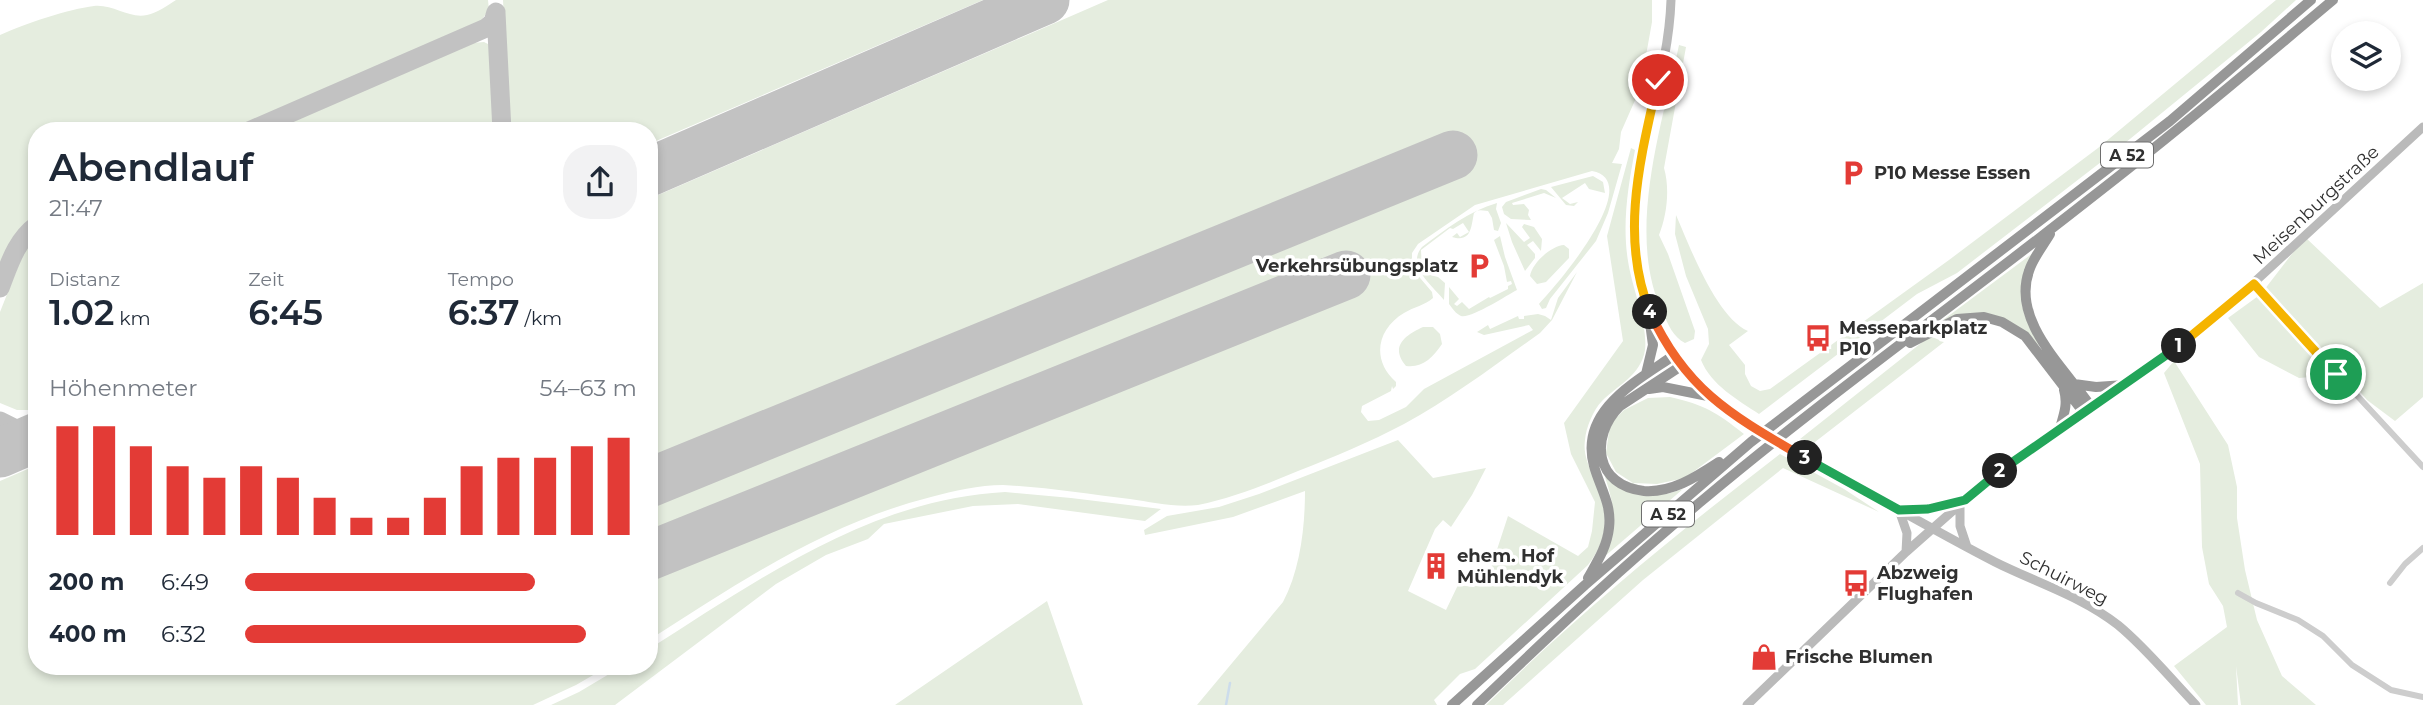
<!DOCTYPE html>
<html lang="de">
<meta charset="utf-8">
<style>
:root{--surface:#fff;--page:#f2f2f3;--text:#1f2937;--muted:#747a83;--accent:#e33b36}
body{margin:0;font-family:Montserrat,sans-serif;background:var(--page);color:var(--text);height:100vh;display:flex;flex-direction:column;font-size:26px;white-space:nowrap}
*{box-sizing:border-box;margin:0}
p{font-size:23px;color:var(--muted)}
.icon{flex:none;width:38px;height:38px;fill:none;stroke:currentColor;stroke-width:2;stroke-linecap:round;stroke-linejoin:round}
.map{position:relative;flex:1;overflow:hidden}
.sheet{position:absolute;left:28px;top:122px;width:630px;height:553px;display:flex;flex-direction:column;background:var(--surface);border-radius:28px;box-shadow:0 4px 10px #0003}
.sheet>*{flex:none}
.tools{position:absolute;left:2331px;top:21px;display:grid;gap:14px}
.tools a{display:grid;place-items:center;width:70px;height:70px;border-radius:50%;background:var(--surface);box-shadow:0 4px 10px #0003;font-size:35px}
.pin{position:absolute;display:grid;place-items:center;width:60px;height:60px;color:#fff;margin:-30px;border:4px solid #fff;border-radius:50%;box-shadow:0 2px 7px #0007}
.km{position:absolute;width:35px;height:35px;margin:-18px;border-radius:50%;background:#222;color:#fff;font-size:19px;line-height:35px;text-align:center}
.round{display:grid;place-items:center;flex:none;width:74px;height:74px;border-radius:28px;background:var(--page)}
.summary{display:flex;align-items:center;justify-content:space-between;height:119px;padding:0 21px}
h1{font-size:38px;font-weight:600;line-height:52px}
.stats{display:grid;grid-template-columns:repeat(3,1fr);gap:10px;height:119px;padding:7px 21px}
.stats div{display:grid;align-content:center}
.stats b{font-size:35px;font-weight:600}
.stats small{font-size:19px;font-weight:400}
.stats p{font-size:19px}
.chart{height:196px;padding:14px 21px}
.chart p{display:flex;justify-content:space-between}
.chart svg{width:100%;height:126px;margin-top:7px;stroke:var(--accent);stroke-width:6}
ul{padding:0 21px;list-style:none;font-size:23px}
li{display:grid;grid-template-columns:112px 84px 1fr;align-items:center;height:52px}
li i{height:18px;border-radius:9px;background:var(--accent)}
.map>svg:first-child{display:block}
.green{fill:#e5eddf}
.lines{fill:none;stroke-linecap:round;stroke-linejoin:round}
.stream{stroke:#ccdcec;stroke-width:2.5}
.taxiway{stroke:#c2c2c2;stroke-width:19}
.runway{stroke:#c2c2c2;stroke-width:49}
.street{stroke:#cdcdcd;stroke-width:6}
.secondary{stroke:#bababa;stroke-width:9}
.highway{stroke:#979797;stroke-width:10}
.secondary-bridge{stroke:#bababa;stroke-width:9}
.split-1-casing{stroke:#fff;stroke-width:14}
.split-2-casing{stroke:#fff;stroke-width:14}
.split-3-casing{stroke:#fff;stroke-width:14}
.split-4-casing{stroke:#fff;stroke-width:14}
.split-5-casing{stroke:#fff;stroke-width:14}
.split-1{stroke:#f5b400;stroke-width:9}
.split-2{stroke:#22a559;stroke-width:9}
.split-3{stroke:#22a559;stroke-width:9}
.split-4{stroke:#f0652b;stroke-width:9}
.split-5{stroke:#f5b400;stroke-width:9}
.labels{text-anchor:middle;stroke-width:7;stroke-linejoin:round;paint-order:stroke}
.shield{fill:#fff;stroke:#6e6e6e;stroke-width:2}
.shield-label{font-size:16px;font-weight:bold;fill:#303030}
.poi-label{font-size:18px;font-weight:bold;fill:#303030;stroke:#fff;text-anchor:start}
.street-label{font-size:18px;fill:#303030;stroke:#fff}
</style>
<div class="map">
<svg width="2423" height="705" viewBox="0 0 2423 705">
<rect width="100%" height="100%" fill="#fff"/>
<path class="green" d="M 176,0 L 488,0 L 489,10 L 479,23 L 229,131 L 37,131 L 37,215 L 20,228 L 0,266 L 0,35 C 24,24 69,9 94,6 C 113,4 129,19 147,15 C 157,13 168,5 176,0 Z
M 503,0 L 983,0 L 649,144 L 649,131 L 509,131 Z
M 1108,0 L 1652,0 L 1652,22 L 1640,89 L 1621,132 L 1619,149 L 1612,163 L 1622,164 L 1608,213 L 1596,241 L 1550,299 L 1546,308 L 1542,309 L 1539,304 C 1555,287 1647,181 1592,171 L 1475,205 L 1418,244 L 1412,253 L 1412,264 L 1415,272 L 1432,292 L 1433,298 C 1425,305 1414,307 1404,313 C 1377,329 1371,360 1396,382 L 1396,386 L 1393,389 L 1392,386 L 1391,391 L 1362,406 L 1361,412 L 1368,421 L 1379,420 L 1406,407 L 1424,389 L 1533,330 L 1529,325 L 1484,335 L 1477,332 L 1488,325 L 1490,329 L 1518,316 L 1519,319 L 1524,319 L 1524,316 L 1538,314 L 1545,316 L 1551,320 L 1558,298 L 1577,272 L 1552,320 L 1540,333 C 1496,364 1452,398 1404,424 C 1370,442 1334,457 1298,471 C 1265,485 1232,498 1198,505 C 1176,508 1151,502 1130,499 C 1088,494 1046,487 1003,485 C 979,485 954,491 931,497 C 827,523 738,583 649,640 L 649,199 Z
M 2276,0 L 2296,0 L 2261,32 L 2114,152 L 1957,273 L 1917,294 L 1759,414 C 1738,400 1711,385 1701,360 L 1709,344 L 1708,329 L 1686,276 L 1675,234 L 1676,215 C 1690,247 1716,317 1748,331 L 1729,345 L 1745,365 L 1745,374 L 1751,386 L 1760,391 L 1770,389 L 1949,260 L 2098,148 Z
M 484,42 L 490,45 L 495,131 L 270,131 L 472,43 Z
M 1679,45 L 1686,47 L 1664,168 C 1670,189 1667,215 1659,235 L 1668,254 L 1695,331 L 1694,339 L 1685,343 C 1673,337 1668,324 1663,313 C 1625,236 1662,125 1679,45 Z
M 1631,148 L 1635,150 C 1628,186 1622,224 1628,261 C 1632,288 1648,324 1645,350 C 1641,375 1618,385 1602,401 C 1593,410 1586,428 1585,440 C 1583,453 1588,464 1593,476 C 1607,511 1612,533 1588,565 L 1475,669 L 1460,674 L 1434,700 L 1437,705 L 1197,705 L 1283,602 C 1300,570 1305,528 1305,491 L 1233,517 L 1145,535 L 1144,530 L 1167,516 L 1219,507 L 1259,494 L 1398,440 L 1433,478 L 1486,468 L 1472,495 L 1451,527 L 1443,520 L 1435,529 L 1408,591 L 1446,610 L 1458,585 L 1474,587 L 1490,571 L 1508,516 L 1578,556 L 1588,547 L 1592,531 L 1595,502 L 1571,454 L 1564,423 L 1623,341 L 1607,236 Z
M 1593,176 L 1603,182 L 1605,193 L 1589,189 L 1585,183 L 1562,198 L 1570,204 L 1578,202 L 1574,206 L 1566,205 L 1551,187 Z
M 1541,189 L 1546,190 L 1556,198 L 1544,193 L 1512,203 L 1513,205 L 1524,204 L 1529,210 L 1528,215 L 1531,220 L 1511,219 L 1504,214 L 1502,207 L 1506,202 Z
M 1497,203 L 1496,209 L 1501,223 L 1498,231 L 1494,230 L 1492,218 L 1488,211 L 1478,210 L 1474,213 C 1471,226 1472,243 1452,237 L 1457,233 L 1460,237 L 1469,232 L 1463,223 L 1453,229 L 1450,228 L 1421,250 L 1422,270 L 1424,270 L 1426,263 L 1435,260 L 1439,263 L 1442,267 L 1441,273 L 1426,274 L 1438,277 L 1445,283 L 1444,300 C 1432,285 1406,266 1422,247 C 1446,229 1469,211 1497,203 Z
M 1506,223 L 1524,242 L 1530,238 L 1522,227 L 1524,224 L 1534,227 L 1542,239 L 1541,251 L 1533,241 L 1527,245 L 1535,254 L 1535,258 L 1525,271 L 1512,242 Z
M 37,235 L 37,410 L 17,410 L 0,403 L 0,312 L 25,249 Z
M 1500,236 L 1505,257 L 1517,290 C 1507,295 1471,319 1461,316 C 1456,314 1452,308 1449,304 L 1449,287 L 1459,299 L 1454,304 L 1457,306 L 1462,302 L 1469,309 L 1489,297 L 1490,298 L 1508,289 L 1508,286 L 1512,284 L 1511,281 L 1507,282 L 1504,266 L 1494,240 Z
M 2305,237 L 2380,308 L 2423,283 L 2423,397 L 2395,421 L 2367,400 L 2345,374 L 2299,378 L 2259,357 L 2228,318 L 2261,294 Z
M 1564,245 L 1569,249 L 1569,258 L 1546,282 L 1537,284 L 1530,276 C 1532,263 1551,246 1564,245 Z
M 2037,250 C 2013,293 2017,313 2047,352 L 2007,320 L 1943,320 Z
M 1423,327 L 1433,327 L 1440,334 L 1442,344 C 1432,358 1423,368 1406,366 C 1389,346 1406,335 1423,327 Z
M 1930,336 L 1944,342 L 1815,442 L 1800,439 Z
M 2174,361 L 2228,445 L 2237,487 L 2237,518 L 2245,570 L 2257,620 L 2282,676 L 2316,705 L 2241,705 L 2236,666 L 2238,705 L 2206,705 L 2174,666 L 2227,627 L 2223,606 L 2209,584 L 2202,547 L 2200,464 L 2164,373 Z
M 1670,397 C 1705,405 1716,412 1744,434 L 1685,478 L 1657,484 L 1633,483 L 1616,472 L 1606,453 L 1610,424 L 1624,410 L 1648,398 Z
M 1780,454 L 1844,489 L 1879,512 L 1783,468 L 1643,580 L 1503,705 L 1486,705 C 1578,614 1677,533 1780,454 Z
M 37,465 L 37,667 L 607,667 L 576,685 L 533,705 L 0,705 L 0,481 Z
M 1604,474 L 1667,494 L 1683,489 L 1604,557 C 1618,524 1615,507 1604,474 Z
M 1005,492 L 1071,498 L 1161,509 L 1145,521 L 1018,504 L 973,506 L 884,524 L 868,539 L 826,555 L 776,584 L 615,705 L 551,705 L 579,692 L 621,667 L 649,667 L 649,649 C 758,580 871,499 1005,492 Z
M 1047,601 L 1083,705 L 895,705 Z"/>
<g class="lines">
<path class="stream" d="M 1226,705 L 1230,683"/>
<path class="taxiway" d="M 496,13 L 502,131
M 249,131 L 486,28 L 493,22 L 496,12
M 0,288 C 9,265 16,240 37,225
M 0,421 L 18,430 L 37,433"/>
<path class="runway" d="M 649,172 L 1045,0
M 0,453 L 37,437
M 649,483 L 1453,155
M 649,556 L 1346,275"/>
<path class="street" d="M 2254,284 L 2423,467
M 2390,583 L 2405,564 L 2423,548
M 2238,593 L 2256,603 L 2298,620 L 2323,636 L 2352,665 L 2391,690 L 2423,697"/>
<path class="secondary" d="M 1671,0 C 1669,62 1647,123 1637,183 C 1621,280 1662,369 1743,421
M 1804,457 C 1868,492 1931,529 1995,562 C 2037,583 2081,596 2118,625 C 2146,648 2170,678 2196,705
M 1960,505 L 1960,526 L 1967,547
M 1899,510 L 1907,533 L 1906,552
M 1900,510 L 1928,509 L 1962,500
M 1747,705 L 1906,552 L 1965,500 L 2007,466 L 2163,358 L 2223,311 L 2423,127"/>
<path class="highway" d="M 2050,234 C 2043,246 2033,258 2029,271 C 2011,322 2066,369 2092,408
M 1910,343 L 1957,319 L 1984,317 L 2002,322 L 2025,336 L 2084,413
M 1681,366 L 1620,406 C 1589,437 1595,486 1644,491 C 1672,493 1696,477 1719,462
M 1646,374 L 1653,345 L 1648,308
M 2074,384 L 2096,387 L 2125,385
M 1649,389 L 1663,387 L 1708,396
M 2060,428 C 2064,414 2068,404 2064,390
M 1588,578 C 1597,562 1607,547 1609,528 C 1612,504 1600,488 1594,466 C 1579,411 1635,382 1673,356
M 1452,705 L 1585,585 L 1751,442 L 2170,121 L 2311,0
M 1477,705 C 1551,634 1625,564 1704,499 C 1828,395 1960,301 2087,201 C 2171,136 2252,68 2333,0"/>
<path class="secondary-bridge" d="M 1743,421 L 1804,457"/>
</g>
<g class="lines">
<defs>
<path id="split-1" d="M 2179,346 L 2254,284 L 2336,374"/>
<path id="split-2" d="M 2000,471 L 2179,346"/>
<path id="split-3" d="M 1805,458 L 1899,510 L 1928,509 L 1965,500 L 2000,471"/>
<path id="split-4" d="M 1650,312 C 1686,391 1733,416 1805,458"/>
<path id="split-5" d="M 1650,312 C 1619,236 1641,156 1658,80"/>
</defs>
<use href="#split-1" class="split-1-casing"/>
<use href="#split-2" class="split-2-casing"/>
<use href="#split-3" class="split-3-casing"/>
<use href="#split-4" class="split-4-casing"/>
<use href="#split-5" class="split-5-casing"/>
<use href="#split-1" class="split-1"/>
<use href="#split-2" class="split-2"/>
<use href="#split-3" class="split-3"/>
<use href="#split-4" class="split-4"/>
<use href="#split-5" class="split-5"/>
</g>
<defs>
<symbol id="parking-bare" viewBox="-9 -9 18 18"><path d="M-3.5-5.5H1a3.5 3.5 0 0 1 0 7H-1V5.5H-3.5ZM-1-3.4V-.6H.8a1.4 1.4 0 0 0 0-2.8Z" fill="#e33b36" stroke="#fff" stroke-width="2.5" paint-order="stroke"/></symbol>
<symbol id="bus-bare" viewBox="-9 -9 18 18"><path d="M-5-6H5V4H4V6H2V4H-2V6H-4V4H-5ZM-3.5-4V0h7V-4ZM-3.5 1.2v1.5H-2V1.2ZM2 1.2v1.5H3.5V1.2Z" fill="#e33b36" stroke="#fff" stroke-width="2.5" paint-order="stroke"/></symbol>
<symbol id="building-bare" viewBox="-9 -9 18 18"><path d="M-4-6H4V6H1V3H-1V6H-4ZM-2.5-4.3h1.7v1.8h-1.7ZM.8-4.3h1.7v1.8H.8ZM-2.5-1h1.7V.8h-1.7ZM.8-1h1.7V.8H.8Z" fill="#e33b36" stroke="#fff" stroke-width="2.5" paint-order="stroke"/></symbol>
<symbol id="shop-bare" viewBox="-9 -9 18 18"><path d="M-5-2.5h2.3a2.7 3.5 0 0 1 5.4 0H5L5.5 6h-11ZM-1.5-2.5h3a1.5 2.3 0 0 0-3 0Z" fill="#e33b36" stroke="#fff" stroke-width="2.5" paint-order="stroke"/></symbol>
</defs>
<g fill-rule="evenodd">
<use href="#parking-bare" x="1834" y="154" width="38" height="38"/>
<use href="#parking-bare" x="1460" y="247" width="38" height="38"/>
<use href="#bus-bare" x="1799" y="319" width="38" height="38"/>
<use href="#building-bare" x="1417" y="547" width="38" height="38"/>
<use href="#bus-bare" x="1837" y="564" width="38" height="38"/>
<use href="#shop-bare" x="1745" y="638" width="38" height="38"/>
</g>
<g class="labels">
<g class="shield">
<rect x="2101" y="142.5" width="52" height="25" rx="5"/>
<rect x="1642" y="501.5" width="52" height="25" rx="5"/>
</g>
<g class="shield-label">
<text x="2127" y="161">A 52</text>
<text x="1668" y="520">A 52</text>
</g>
<g class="poi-label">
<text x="1874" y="179">P10 Messe Essen</text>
<text x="1458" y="272" text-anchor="end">Verkehrsübungsplatz</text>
<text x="1839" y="334">Messeparkplatz<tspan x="1839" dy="21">P10</tspan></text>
<text x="1457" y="562">ehem. Hof<tspan x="1457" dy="21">Mühlendyk</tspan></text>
<text x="1877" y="579">Abzweig<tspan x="1877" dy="21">Flughafen</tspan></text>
<text x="1785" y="663">Frische Blumen</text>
</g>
<g class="street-label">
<text transform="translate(2316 205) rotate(-43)" y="6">Meisenburgstraße</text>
<text transform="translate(2064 578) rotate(27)" y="6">Schuirweg</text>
</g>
</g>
</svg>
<div class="tools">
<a><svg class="icon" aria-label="layers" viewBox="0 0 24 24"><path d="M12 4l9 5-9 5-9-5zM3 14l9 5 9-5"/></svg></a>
</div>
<div class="pin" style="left:2336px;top:374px;background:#1e9e55"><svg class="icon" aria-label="arrive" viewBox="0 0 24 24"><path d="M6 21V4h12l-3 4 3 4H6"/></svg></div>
<div class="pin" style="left:1658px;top:80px;background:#d93025"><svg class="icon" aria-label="check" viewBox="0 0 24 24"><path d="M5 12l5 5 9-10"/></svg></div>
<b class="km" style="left:2179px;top:346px">1</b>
<b class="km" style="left:2000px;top:471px">2</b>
<b class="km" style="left:1805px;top:458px">3</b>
<b class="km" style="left:1650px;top:312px">4</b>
<section class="sheet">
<div class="summary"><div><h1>Abendlauf</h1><p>21:47</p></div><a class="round"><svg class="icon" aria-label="share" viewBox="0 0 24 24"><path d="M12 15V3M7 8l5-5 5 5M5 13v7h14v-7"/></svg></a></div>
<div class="stats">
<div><p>Distanz</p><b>1.02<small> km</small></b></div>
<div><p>Zeit</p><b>6:45</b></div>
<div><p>Tempo</p><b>6:37<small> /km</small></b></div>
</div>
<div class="chart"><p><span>Höhenmeter</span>54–63 m</p>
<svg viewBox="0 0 160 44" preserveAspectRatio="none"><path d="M5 44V6M15 44V6M25 44V13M35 44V20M45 44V24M55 44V20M65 44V24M75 44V31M85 44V38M95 44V38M105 44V31M115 44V20M125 44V17M135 44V17M145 44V13M155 44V10"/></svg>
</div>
<ul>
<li><b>200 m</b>6:49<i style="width:74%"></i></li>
<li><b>400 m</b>6:32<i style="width:87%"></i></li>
</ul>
</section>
</div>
